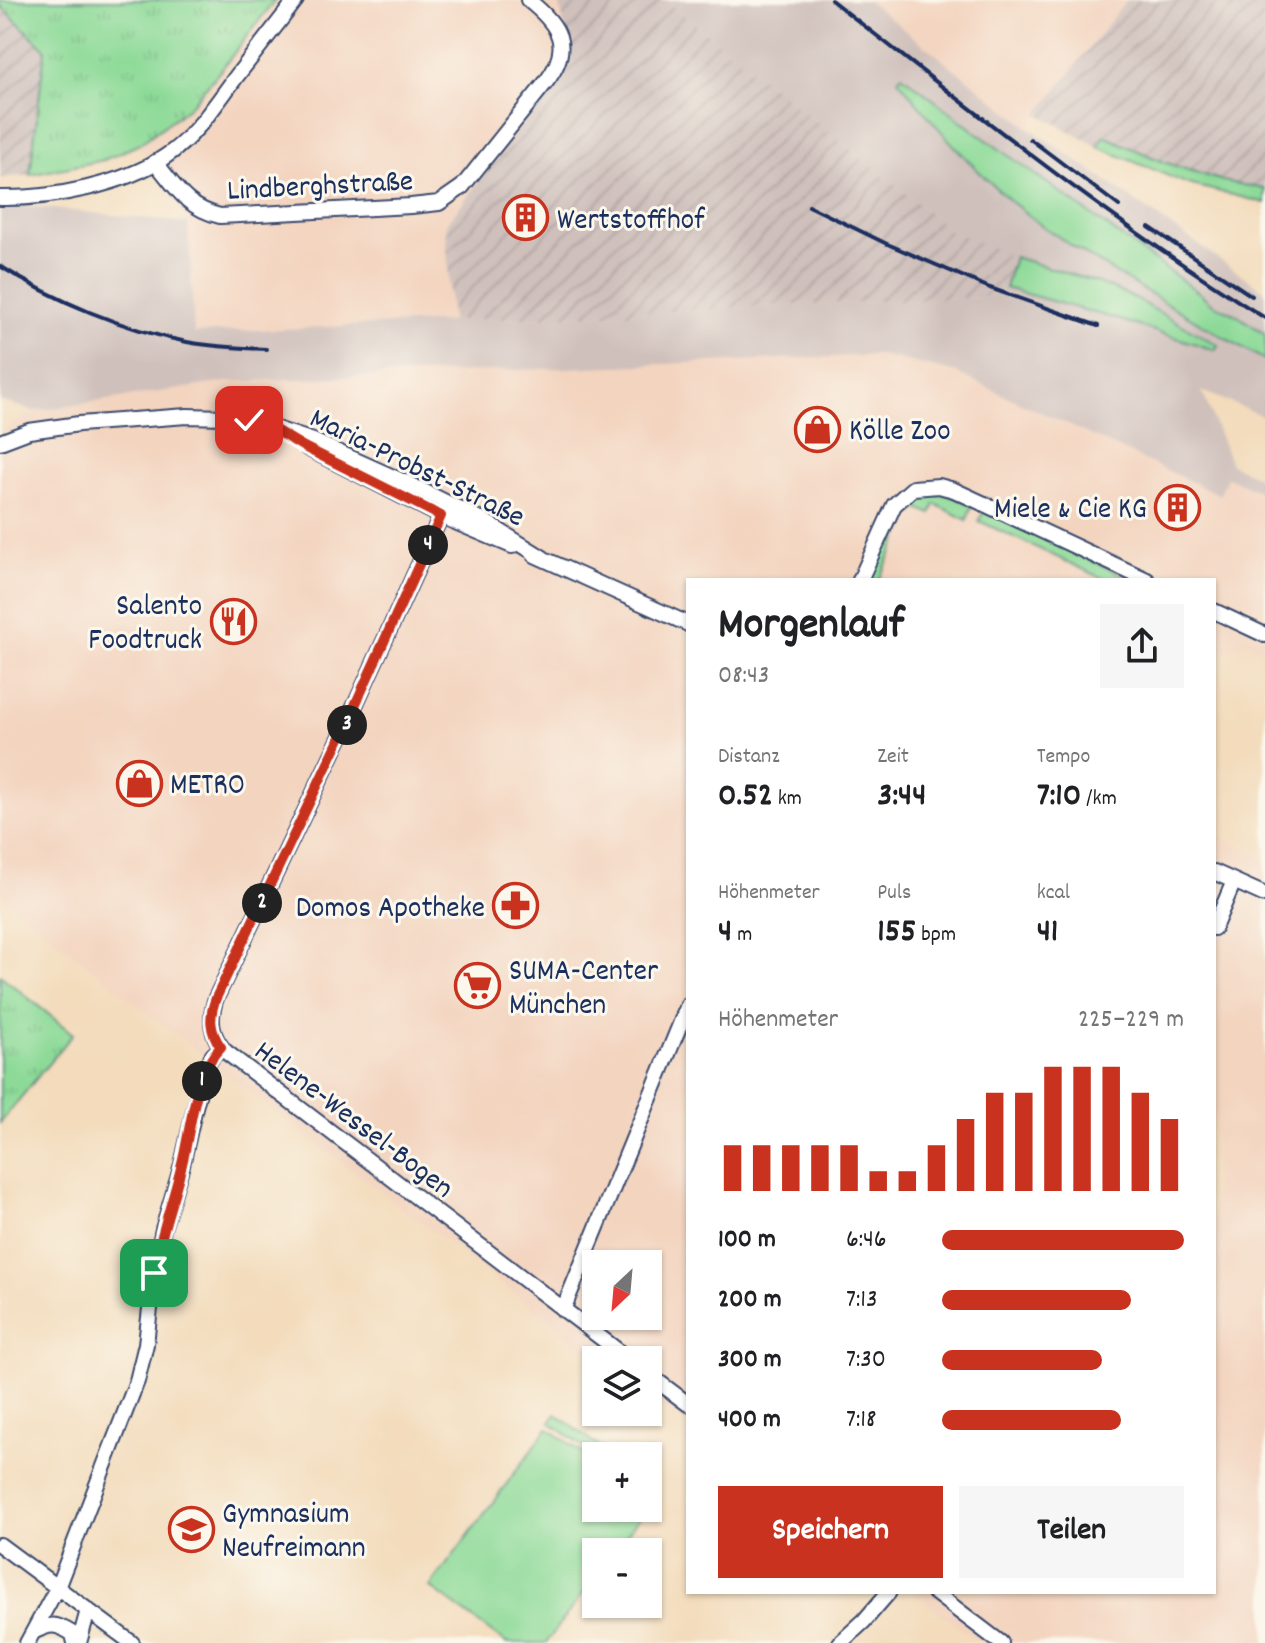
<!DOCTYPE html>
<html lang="de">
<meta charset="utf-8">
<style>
:root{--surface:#fff;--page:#f6f6f6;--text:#202124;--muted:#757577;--accent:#c8321e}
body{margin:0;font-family:Dekko,sans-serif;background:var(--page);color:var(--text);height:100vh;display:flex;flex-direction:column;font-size:30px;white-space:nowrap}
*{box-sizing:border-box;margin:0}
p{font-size:26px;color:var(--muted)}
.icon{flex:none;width:44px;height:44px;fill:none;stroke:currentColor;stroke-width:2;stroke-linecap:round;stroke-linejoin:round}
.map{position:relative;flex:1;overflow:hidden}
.details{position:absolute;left:686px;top:578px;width:530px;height:1016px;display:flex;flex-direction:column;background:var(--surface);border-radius:0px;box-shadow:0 2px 6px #0004}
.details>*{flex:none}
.needle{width:52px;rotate:206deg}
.fabs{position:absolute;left:582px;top:1250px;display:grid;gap:16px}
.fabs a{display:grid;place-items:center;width:80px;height:80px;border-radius:0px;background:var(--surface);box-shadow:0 2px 6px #0004;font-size:40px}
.pin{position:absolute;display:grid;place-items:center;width:68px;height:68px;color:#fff;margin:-34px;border-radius:16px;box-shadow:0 4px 12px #0006}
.km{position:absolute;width:40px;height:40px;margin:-20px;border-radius:50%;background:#222;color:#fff;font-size:22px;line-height:40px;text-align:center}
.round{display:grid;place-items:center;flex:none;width:84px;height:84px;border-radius:0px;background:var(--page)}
.overview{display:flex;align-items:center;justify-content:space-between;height:136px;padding:0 32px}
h1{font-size:44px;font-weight:700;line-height:60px}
.stats{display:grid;grid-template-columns:repeat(3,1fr);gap:12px;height:136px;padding:8px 32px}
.stats div{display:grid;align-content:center}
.stats b{font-size:34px;font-weight:700}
.stats small{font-size:22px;font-weight:400}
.stats p{font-size:22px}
.chart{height:224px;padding:16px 32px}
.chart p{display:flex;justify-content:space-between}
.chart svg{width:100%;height:144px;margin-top:8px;stroke:var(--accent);stroke-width:6}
.button{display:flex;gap:16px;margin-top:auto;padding:16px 32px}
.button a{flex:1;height:92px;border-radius:0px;background:var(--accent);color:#fff;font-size:32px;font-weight:700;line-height:92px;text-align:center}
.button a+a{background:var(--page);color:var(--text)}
ul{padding:0 32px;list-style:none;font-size:26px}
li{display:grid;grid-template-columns:128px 96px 1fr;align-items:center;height:60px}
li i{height:20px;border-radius:10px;background:var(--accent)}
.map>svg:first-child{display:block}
.built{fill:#f3d4bf;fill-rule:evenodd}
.industrial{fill:url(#industrial-furrows)}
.railway{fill:#cfc0bb}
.grass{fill:#8dda98;stroke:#54847b;stroke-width:2}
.park{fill:url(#park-tufts);stroke:#54847b;stroke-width:2}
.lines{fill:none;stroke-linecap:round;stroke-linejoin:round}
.minor-casing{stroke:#3b496c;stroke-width:18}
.minor{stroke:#fff;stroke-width:14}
.rail{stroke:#1b2f5e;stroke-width:4}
.route-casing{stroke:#fff;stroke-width:16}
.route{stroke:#c8321e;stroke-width:10}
.labels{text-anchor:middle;stroke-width:6;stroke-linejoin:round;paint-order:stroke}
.street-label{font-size:30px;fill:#1b2f5e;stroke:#fbf7ec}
.poi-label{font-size:30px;fill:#1b2f5e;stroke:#fbf7ec;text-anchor:start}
</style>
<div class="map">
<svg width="1265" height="1643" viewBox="0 0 1265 1643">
<defs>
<pattern id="industrial-furrows" width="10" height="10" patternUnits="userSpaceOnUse" patternTransform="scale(2)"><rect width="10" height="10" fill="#cfc0bb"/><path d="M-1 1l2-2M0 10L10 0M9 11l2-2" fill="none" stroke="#b1a5a3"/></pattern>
<pattern id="park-tufts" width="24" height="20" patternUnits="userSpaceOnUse" patternTransform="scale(2)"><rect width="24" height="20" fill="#8dda98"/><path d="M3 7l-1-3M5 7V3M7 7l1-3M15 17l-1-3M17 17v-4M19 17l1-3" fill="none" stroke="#79bb85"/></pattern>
</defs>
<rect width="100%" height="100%" fill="#fbf7ec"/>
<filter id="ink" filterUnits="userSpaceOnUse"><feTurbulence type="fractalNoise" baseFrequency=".0125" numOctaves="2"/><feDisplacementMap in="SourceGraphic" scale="16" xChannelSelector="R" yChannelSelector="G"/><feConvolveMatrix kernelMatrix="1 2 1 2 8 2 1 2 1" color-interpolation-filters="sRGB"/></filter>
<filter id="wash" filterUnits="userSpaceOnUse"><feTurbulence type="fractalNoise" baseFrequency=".006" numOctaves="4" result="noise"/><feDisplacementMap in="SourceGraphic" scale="32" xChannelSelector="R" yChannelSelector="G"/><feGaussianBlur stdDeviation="1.8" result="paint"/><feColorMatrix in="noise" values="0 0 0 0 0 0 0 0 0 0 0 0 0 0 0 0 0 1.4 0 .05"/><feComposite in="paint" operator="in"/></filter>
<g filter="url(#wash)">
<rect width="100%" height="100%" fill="#f3dbbb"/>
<path class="built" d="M 275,0 L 559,0 L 571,58 L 446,225 L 451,321 L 193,333 L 188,224 L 138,145 L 188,109 L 220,71 Z
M 867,0 L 1127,0 L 1028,127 Z
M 880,355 L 954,372 L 1220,494 L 1227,476 L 1265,494 L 1265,652 L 1246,643 L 1214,656 L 1214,580 L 688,580 L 688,1425 L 648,1396 L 648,1360 L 600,1360 L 141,1008 L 0,895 L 0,431 L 34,411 L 226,382 ZM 596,1264 L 648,1264 L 648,1316 L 596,1316 Z
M 1214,834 L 1265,859 L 1265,1643 L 980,1643 L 912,1592 L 1214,1592 Z"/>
<path class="industrial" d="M 559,0 L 666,0 L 952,231 L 1014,255 L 1005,288 L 985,297 L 451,321 L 446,225 L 571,58 Z
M 1127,0 L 1265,0 L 1265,201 L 1188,184 L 1156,172 L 1099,147 L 1038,114 Z
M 0,5 L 46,49 L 30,175 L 0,178 Z"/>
<path class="railway" d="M 666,0 L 867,0 L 1028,127 L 1265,291 L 1265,417 L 1202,391 L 1231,464 L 1265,481 L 1265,494 L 1227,477 L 1220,495 L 954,372 L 880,355 L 226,382 L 34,411 L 0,401 L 0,203 L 188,223 L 194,333 L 985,297 L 1005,288 L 1215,349 L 1217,345 L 1130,296 L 1096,282 L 1014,257 L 952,231 Z"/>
<path class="grass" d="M 902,75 L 973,130 L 1201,294 C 1211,305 1223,308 1236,315 C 1246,320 1255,328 1265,334 L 1265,360 C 1218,335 1173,307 1127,280 C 1094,260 1060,240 1029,216 C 979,177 937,128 898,79 Z
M 1104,136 L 1164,162 L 1223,181 L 1265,189 L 1265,203 L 1188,184 L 1098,147 Z
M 1014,257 L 1096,282 L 1130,296 L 1218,345 L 1215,350 L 1123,321 L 1005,288 Z
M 931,494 L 948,495 L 972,504 L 967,520 L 935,504 L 931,514 L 918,508 L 909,516 L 879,580 L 867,580 L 894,515 L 911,501 Z
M 984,510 L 1134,580 L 1106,580 L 979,521 Z
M 556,1414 L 612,1456 L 596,1456 L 550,1422 Z
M 548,1428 L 596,1463 L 596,1508 L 646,1508 L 614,1552 L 596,1552 L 596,1576 L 546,1643 L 506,1643 L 430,1587 Z"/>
<path class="park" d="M 0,0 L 275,0 L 220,71 L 187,109 L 138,145 L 104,160 L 30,175 L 45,49 L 0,5 Z
M 0,975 L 73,1034 L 0,1123 Z"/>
</g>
<g filter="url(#ink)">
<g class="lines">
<defs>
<path id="minor" d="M 155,162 C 177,188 185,207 220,216 L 411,206 L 439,203 L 462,187 L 546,82 C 573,47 560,25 528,0
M 0,198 C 51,199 124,185 166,156 C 196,136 217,102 239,73 C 258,49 277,24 296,0
M 0,442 L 29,431 L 79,424 L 187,416 L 225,417 L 249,420 L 313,441 L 413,486 L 482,520 L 543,558
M 307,448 L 441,516 L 512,546
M 447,503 L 342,734 L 216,998 C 209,1018 210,1036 226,1052 L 630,1360
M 535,555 L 688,624
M 860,580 L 894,505 L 913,488 L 939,486 L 954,490 L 980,502 L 1147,580
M 1214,611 L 1265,635
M 1214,872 L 1265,895
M 1214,928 L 1234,881
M 563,1310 L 688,1005
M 648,1374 L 688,1404
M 0,1545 L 132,1643
M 934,1592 L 1001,1643
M 33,1632 C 51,1623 56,1623 73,1634 L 75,1643
M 27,1643 L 57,1588 L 137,1381 L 146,1344 L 154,1273 L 163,1229 L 182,1165 L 194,1111 L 205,1069 L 213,1055 L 221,1047
M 79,1643 L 88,1610
M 840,1643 L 864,1621 L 889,1592"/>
</defs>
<use href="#minor" class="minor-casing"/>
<use href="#minor" class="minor"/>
<path class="rail" d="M 831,0 C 973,110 1112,223 1265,318
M 1030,139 L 1119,206
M 809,206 L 885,243 L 990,288 L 1098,326
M 1149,227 L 1252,296
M 0,266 C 53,300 125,330 187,342 C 213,347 239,348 266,349"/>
</g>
</g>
<g class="lines" filter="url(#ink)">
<defs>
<path id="route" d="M 154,1273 C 160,1234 173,1202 182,1164 C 191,1129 194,1073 221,1047 C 209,1031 209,1016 216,998 L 342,734 L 441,516 L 304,447 L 267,425 L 249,420"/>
</defs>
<use href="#route" class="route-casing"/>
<use href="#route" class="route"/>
</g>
<defs>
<symbol id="building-ring" viewBox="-11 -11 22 22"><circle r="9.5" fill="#fbf7ec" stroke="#c8321e" stroke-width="1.5"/><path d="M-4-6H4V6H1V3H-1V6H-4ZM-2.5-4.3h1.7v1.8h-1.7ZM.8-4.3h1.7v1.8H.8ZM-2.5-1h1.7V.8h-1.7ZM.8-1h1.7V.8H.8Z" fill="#c8321e"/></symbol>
<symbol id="shop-ring" viewBox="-11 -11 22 22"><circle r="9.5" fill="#fbf7ec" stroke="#c8321e" stroke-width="1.5"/><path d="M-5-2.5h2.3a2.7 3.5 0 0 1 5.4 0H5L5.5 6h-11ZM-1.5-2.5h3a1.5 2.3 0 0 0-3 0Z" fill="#c8321e"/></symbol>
<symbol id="restaurant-ring" viewBox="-11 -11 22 22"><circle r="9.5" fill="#fbf7ec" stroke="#c8321e" stroke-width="1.5"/><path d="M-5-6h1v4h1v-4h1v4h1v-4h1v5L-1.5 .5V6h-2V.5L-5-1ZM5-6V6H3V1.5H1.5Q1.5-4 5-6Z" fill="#c8321e"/></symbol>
<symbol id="pharmacy-ring" viewBox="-11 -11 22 22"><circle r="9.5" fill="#fbf7ec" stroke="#c8321e" stroke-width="1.5"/><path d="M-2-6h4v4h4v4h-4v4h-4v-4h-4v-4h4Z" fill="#c8321e"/></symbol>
<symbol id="supermarket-ring" viewBox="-11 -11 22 22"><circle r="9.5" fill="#fbf7ec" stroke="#c8321e" stroke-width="1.5"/><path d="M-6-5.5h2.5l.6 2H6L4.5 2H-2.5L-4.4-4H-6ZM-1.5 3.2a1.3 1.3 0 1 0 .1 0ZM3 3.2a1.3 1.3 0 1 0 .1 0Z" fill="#c8321e"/></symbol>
<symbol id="school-ring" viewBox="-11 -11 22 22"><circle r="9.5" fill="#fbf7ec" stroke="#c8321e" stroke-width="1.5"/><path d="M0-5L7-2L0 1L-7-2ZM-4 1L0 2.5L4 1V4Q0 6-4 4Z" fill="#c8321e"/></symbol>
</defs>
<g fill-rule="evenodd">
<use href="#building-ring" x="500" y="192" width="51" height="51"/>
<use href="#shop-ring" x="792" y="404" width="51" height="51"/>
<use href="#building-ring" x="1152" y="482" width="51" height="51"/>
<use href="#restaurant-ring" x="208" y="596" width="51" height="51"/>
<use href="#shop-ring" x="114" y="758" width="51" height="51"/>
<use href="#pharmacy-ring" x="490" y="880" width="51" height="51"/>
<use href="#supermarket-ring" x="452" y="960" width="51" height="51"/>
<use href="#school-ring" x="166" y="1504" width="51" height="51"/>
</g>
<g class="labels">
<g class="street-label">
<text transform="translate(320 184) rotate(-3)" y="10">Lindberghstraße</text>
<text transform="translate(418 466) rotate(26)" y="10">Maria-Probst-Straße</text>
<text transform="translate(355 1118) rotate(37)" y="10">Helene-Wessel-Bogen</text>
</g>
<g class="poi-label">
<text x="557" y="228">Wertstoffhof</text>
<text x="849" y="439">Kölle Zoo</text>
<text x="1147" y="517" text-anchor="end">Miele &amp; Cie KG</text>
<text x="202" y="614" text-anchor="end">Salento<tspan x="202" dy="34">Foodtruck</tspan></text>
<text x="170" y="793">METRO</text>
<text x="485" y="916" text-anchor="end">Domos Apotheke</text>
<text x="509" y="979">SUMA-Center<tspan x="509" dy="34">München</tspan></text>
<text x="222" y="1522">Gymnasium<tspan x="222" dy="34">Neufreimann</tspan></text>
</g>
</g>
</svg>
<div class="fabs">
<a><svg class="needle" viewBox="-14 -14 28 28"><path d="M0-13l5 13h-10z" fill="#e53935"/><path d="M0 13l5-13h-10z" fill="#757577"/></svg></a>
<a><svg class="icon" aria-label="layers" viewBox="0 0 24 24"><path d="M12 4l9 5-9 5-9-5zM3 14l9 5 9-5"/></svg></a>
<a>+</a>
<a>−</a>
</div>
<div class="pin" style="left:154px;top:1273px;background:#1e9e55"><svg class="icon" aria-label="arrive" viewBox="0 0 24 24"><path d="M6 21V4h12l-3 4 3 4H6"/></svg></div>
<div class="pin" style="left:249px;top:420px;background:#d93025"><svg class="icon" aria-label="check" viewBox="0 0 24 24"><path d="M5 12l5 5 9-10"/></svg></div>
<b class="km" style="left:202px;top:1081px">1</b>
<b class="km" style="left:262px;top:903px">2</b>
<b class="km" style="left:347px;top:725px">3</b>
<b class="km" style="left:428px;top:545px">4</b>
<section class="details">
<div class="overview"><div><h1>Morgenlauf</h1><p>08:43</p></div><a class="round"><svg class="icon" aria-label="share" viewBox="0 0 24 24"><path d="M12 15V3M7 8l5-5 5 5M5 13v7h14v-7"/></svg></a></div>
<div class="stats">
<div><p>Distanz</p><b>0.52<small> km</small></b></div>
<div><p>Zeit</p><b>3:44</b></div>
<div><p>Tempo</p><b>7:10<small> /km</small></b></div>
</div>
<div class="stats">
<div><p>Höhenmeter</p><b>4<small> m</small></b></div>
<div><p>Puls</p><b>155<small> bpm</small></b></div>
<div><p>kcal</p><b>41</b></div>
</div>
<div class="chart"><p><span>Höhenmeter</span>225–229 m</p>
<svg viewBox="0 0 160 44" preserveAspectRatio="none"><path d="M5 44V30M15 44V30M25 44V30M35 44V30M45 44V30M55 44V38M65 44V38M75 44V30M85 44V22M95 44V14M105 44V14M115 44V6M125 44V6M135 44V6M145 44V14M155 44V22"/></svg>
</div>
<ul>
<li><b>100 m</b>6:46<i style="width:100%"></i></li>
<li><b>200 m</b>7:13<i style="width:78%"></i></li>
<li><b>300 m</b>7:30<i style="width:66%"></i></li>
<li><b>400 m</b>7:18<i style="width:74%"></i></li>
</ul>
<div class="button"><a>Speichern</a><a>Teilen</a></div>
</section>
</div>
